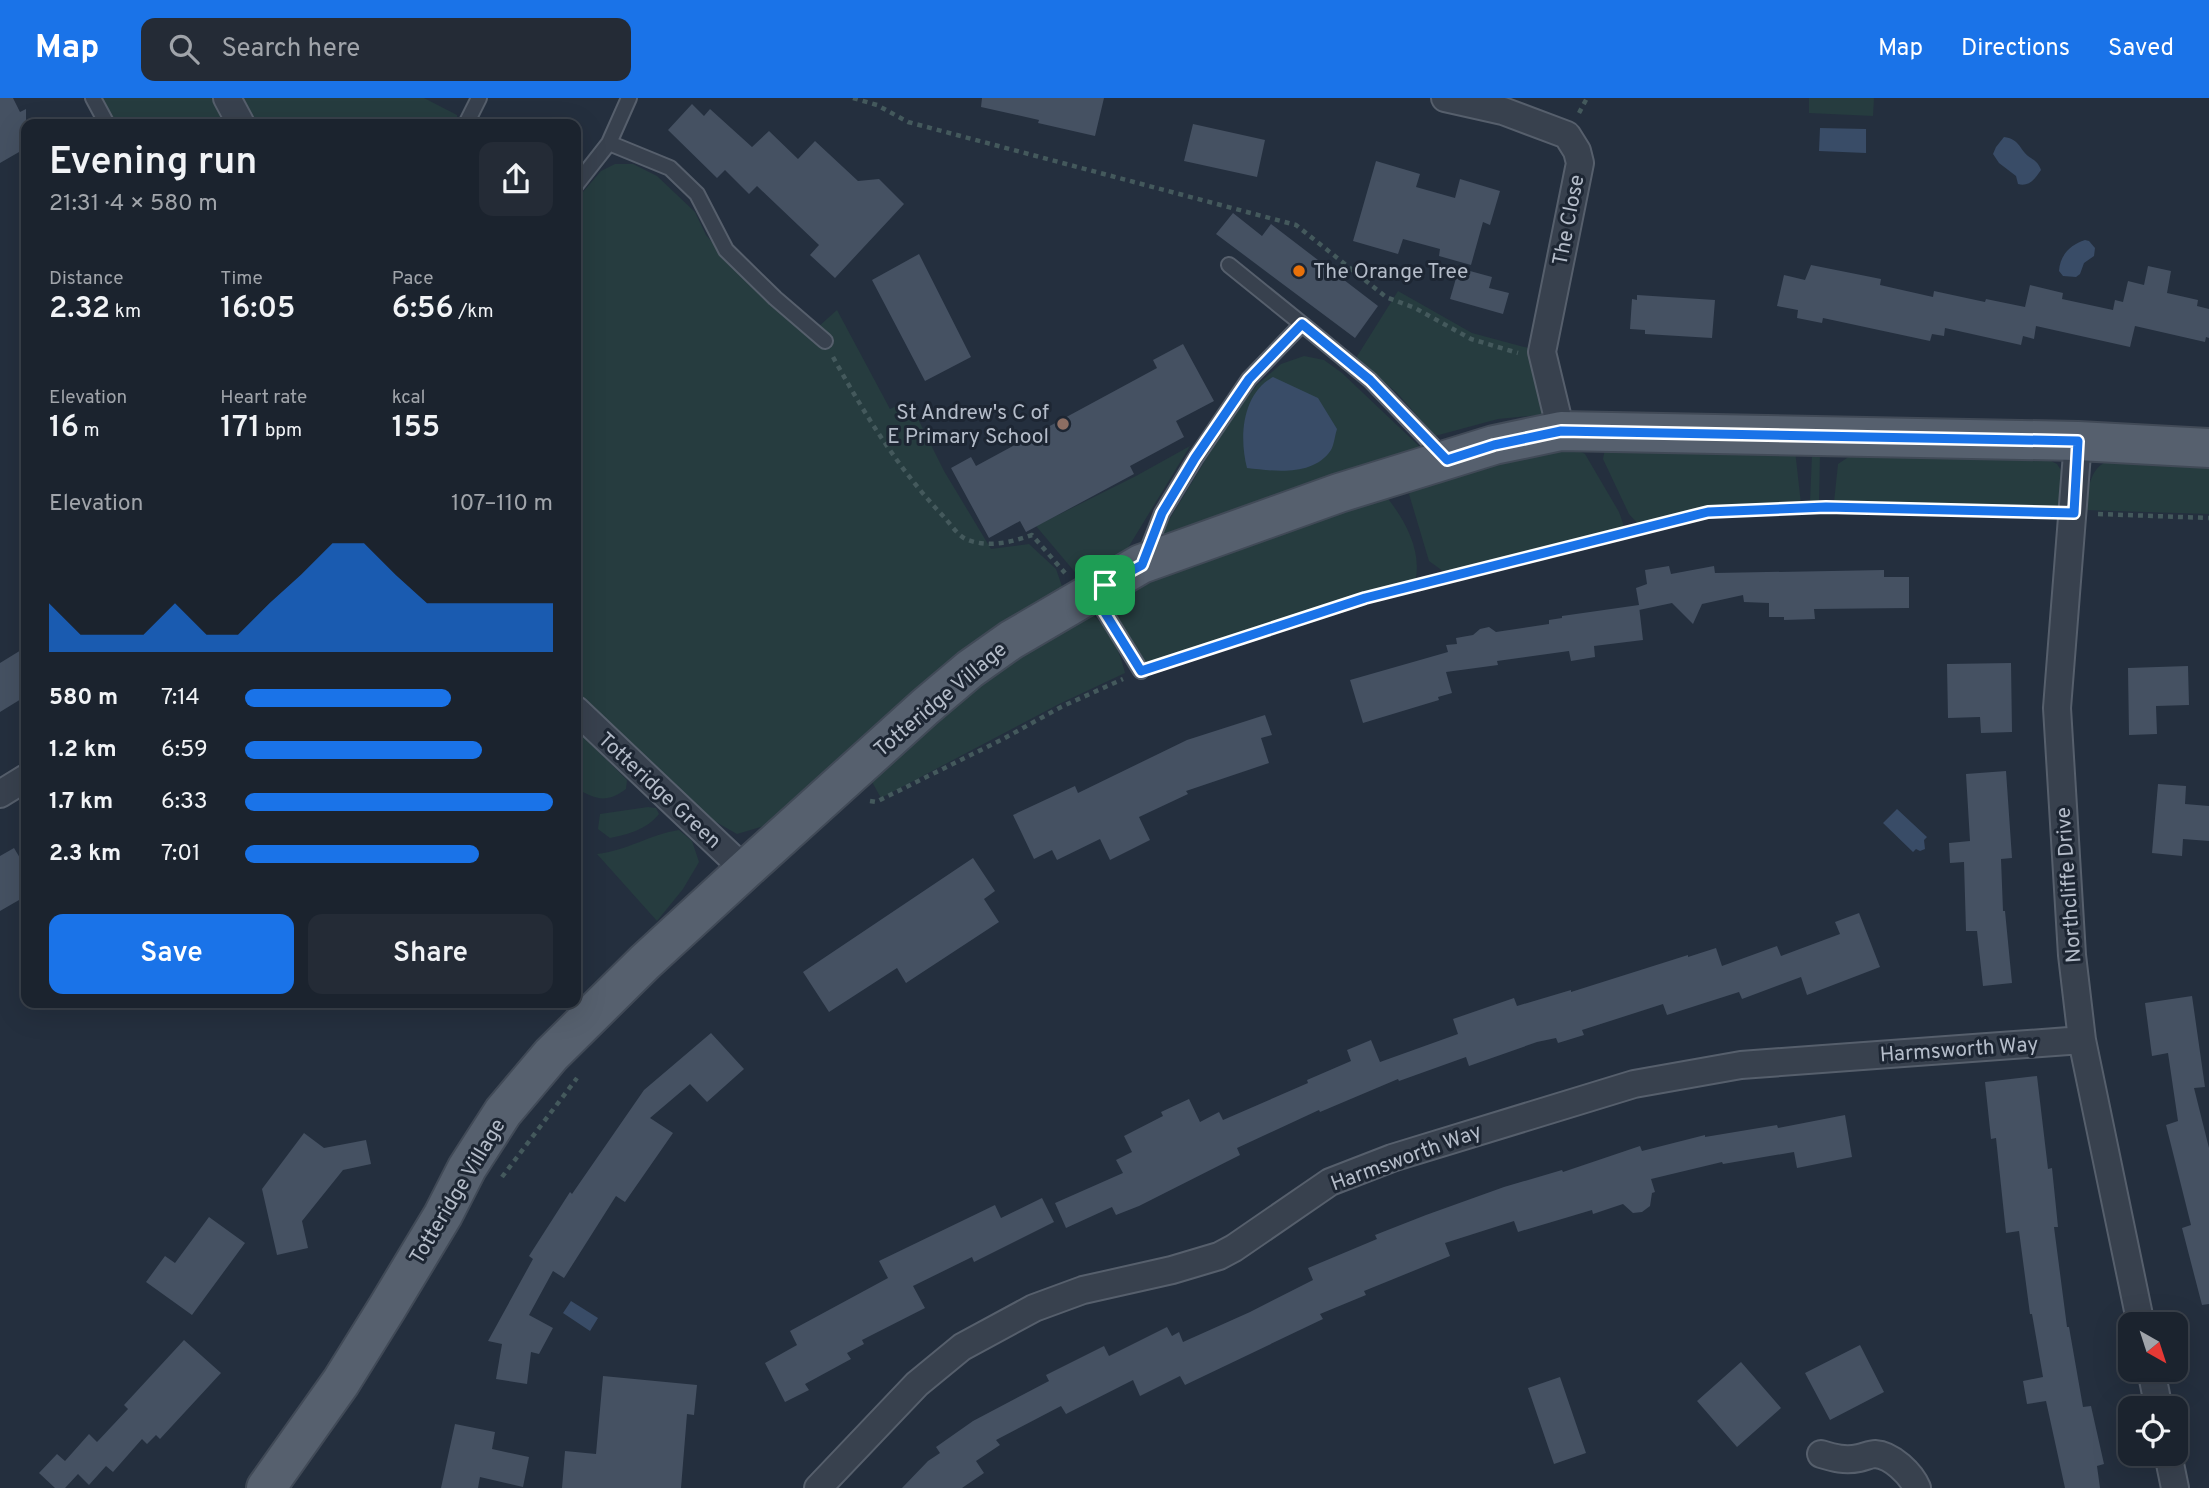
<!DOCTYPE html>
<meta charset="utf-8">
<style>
:root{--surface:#1b232e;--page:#242b36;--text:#f1f3f6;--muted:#a0a4aa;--line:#39404a;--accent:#1a73e8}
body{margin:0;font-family:Overpass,sans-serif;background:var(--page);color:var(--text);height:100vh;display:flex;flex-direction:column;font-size:26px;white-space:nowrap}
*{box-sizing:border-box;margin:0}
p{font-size:23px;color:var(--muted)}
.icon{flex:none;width:38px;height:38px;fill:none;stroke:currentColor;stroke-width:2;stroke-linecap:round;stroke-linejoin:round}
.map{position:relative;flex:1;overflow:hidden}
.drawer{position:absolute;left:21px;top:21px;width:560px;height:889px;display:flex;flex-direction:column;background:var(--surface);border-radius:14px;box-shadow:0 7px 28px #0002,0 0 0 2px var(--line)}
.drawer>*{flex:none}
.needle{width:46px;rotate:141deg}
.buttons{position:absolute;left:2118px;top:1214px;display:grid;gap:14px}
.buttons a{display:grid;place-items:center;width:70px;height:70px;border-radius:14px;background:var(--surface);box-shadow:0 7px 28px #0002,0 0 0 2px var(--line);font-size:35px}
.pin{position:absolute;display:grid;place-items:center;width:60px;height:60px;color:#fff;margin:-30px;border-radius:14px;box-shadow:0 4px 10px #0006}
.round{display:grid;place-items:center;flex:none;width:74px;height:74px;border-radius:14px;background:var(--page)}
.overview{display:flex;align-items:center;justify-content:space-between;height:119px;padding:0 28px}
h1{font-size:38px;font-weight:600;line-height:52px}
.metrics{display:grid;grid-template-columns:repeat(3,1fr);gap:10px;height:119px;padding:7px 28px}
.metrics div{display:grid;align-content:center}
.metrics b{font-size:30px;font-weight:600}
.metrics small{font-size:19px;font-weight:400}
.metrics p{font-size:19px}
.chart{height:196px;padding:14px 28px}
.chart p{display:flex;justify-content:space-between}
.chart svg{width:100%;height:126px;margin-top:7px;fill:var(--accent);opacity:.7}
.button{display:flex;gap:14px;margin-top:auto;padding:14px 28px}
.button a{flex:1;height:80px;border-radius:14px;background:var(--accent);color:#fff;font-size:28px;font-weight:600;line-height:80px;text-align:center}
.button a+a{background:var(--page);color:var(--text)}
ul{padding:0 28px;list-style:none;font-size:23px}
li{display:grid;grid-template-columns:112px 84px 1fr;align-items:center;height:52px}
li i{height:18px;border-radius:9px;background:var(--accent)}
header{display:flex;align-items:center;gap:42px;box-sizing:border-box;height:98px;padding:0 35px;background:var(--accent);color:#fff}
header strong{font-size:33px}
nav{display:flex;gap:38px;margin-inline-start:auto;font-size:24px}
.search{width:490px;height:63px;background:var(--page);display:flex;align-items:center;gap:18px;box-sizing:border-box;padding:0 24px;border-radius:14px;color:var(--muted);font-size:26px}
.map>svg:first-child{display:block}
.green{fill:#263c3f}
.water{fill:#394c67}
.building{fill:#455162}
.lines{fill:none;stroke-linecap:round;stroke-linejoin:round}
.lane-casing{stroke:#565f6c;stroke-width:18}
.street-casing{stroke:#565f6c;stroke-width:30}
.primary-casing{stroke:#414a57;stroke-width:42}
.path{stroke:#44595c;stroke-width:4.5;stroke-dasharray:5 5;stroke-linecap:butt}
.lane{stroke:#38414e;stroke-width:14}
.street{stroke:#38414e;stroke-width:26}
.primary{stroke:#56606e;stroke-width:38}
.route-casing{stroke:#fff;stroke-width:14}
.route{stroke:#1a73e8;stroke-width:9}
.food-dot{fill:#e8710a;stroke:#1d2633;stroke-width:2.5}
.education-dot{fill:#8d6e63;stroke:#1d2633;stroke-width:2.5}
.labels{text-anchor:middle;stroke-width:6;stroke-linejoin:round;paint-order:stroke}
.street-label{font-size:21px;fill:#b4bcc9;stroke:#1d2633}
.poi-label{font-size:21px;fill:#b4bcc9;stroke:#1d2633;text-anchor:start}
</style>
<header>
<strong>Map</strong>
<div class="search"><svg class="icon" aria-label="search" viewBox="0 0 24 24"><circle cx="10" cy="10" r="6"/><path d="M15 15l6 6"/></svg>Search here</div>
<nav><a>Map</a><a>Directions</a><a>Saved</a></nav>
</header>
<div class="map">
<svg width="2209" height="1390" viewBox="0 0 2209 1390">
<rect width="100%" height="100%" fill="#242f3e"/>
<path class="green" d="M 98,0 L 221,0 L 234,26 L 112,26 Z
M 239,0 L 424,0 L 457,17 L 457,26 L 252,26 Z
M 1809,0 L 1874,0 L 1873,18 L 1809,15 Z
M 615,66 L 633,66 L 657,78 L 695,114 L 706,137 L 735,171 L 808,238 L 837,212 L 890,311 L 905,304 L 910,305 L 944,373 L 991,451 L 1029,446 L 1056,471 L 1063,491 L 911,601 L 764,728 L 737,736 L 695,712 L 576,592 L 576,102 L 601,73 Z
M 1398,193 L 1472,235 L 1532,251 L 1550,316 L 1498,321 L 1435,338 L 1397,295 L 1356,260 Z
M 1304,258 L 1324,262 L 1342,275 L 1420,349 L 1239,410 L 1163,443 L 1163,432 L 1234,315 L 1257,287 L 1281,266 Z
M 1190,348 L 1123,458 L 1079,479 L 1036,428 L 1136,378 Z
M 1574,350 L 1585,356 L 1619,414 L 1624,428 L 1616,433 L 1447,476 L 1429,463 L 1409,396 L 1413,392 L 1479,369 Z
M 1605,351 L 1795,352 L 1801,406 L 1797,410 L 1710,412 L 1639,427 L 1629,416 L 1603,361 Z
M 1856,354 L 2039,357 L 2057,366 L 2064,377 L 2060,411 L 1834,404 L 1838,366 Z
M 1812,356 L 1820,357 L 1819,403 L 1810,404 Z
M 2115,360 L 2209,364 L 2209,416 L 2085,412 C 2090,387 2088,368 2115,360 Z
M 1385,397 C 1404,420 1423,453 1415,484 L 1361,498 L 1148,568 L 1113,520 L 1129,511 L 1122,499 L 1164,478 L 1271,434 Z
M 1090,515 C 1109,529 1120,553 1125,575 L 1059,606 L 881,700 L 872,684 L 949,609 L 1000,570 Z
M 576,631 L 627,682 L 626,691 C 606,706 595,701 576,690 Z
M 648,709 L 656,710 L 659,716 C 646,732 629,736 610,740 L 598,731 L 600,716 Z
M 679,732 L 692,743 L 699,764 L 683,791 L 657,823 L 597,756 C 626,753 651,736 679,732 Z"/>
<path class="water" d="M 1820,30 L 1866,31 L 1866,55 L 1819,53 Z
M 2004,39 C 2019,41 2019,50 2028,58 C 2035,63 2038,64 2041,72 C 2035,81 2029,89 2018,86 L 2016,78 L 1999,65 L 1993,56 L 1996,49 Z
M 2085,142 L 2089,143 L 2095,150 L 2094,158 L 2084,165 L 2080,176 L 2076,179 L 2063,178 L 2059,173 C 2060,157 2070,147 2085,142 Z
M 1273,279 L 1318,300 L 1337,331 C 1335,337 1334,347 1331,352 C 1313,379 1274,373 1247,370 C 1239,339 1242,296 1273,279 Z
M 1897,711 L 1927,739 L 1924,742 L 1925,751 L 1920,753 L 1916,751 L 1913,754 L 1883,725 Z
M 571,1203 L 598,1220 L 590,1233 L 563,1215 Z"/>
<path class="building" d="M 0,0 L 13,0 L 20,14 L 26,11 L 26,50 L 0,65 Z
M 982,0 L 1104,0 L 1095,38 L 1038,25 L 1039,22 L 981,9 Z
M 692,6 L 704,18 L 710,11 L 752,49 L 769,33 L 798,61 L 815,43 L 858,83 L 879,81 L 904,106 L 835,180 L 810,157 L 819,147 L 757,88 L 749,96 L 725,72 L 717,80 L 668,32 Z
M 1193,26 L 1265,42 L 1257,79 L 1184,63 Z
M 1376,63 L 1420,76 L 1416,89 L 1455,100 L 1460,81 L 1500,93 L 1490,127 L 1483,124 L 1471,167 L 1439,158 L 1440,151 L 1403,141 L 1398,156 L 1353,143 Z
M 1233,115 L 1262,138 L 1271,126 L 1378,208 L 1355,240 L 1216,136 Z
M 919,156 L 971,259 L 925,283 L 872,182 Z
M 1811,167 L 1881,181 L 1880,187 L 1933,199 L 1934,193 L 1985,204 L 1986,201 L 2025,209 L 2030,187 L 2063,195 L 2062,201 L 2113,212 L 2115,202 L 2123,204 L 2128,183 L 2144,187 L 2148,168 L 2171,173 L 2167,195 L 2198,202 L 2197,208 L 2209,211 L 2209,240 L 2206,239 L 2205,244 L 2135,228 L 2130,249 L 2036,228 L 2034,241 L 2023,238 L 2021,247 L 1945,230 L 1944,238 L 1932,236 L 1930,243 L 1823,220 L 1822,225 L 1797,220 L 1798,212 L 1777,208 L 1784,177 L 1805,182 Z
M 1459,170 L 1492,179 L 1489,190 L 1509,195 L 1503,216 L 1450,201 Z
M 1637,197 L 1715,202 L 1712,240 L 1645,236 L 1645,232 L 1630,231 L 1632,201 L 1637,202 Z
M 1183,246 L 1214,303 L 1176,323 L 1184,339 L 1130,368 L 1134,376 L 1026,434 L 1020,423 L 989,440 L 951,370 L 971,359 L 976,368 L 1157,270 L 1153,262 Z
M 1669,468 L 1671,476 L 1714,468 L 1715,475 L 1884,472 L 1884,479 L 1909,479 L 1909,510 L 1814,511 L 1815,521 L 1784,522 L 1784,519 L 1769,519 L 1769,505 L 1744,504 L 1743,497 L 1702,506 L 1693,526 L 1672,505 L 1639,512 L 1639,508 L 1643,542 L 1594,548 L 1595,559 L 1571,563 L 1569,553 L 1497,563 L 1498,567 L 1446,574 L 1452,595 L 1438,599 L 1439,602 L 1363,625 L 1350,582 L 1448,554 L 1446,547 L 1457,546 L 1456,540 L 1473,537 L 1480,531 L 1489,529 L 1496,534 L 1549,526 L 1549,522 L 1562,520 L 1562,518 L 1639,507 L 1636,490 L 1647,486 L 1645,472 Z
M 26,549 L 26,598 L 0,614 L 0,565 Z
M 2011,565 L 2012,634 L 1981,635 L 1980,619 L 1948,620 L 1947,566 Z
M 2188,568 L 2189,607 L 2156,608 L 2157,636 L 2129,637 L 2128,570 Z
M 1265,617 L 1272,637 L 1261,640 L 1269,665 L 1186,693 L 1188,696 L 1139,719 L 1150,742 L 1110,762 L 1100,741 L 1057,762 L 1052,752 L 1034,761 L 1013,717 L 1075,688 L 1078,695 L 1187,642 Z
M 2006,673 L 2012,760 L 2001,761 L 2003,813 L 2005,813 L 2012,885 L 1983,888 L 1977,833 L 1966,833 L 1964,764 L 1950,765 L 1949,745 L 1970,743 L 1966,676 Z
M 2158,686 L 2186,688 L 2185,706 L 2209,708 L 2209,743 L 2183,741 L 2182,758 L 2152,755 Z
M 14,750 L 20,760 L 26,756 L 26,798 L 0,813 L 0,758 Z
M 973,760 L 995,793 L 984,801 L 999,824 L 906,885 L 897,870 L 829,914 L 803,874 Z
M 1859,815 L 1880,869 L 1807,897 L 1801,879 L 1742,901 L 1739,894 L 1667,917 L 1663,906 L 1582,932 L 1584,937 L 1558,945 L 1556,940 L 1537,944 L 1469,968 L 1466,959 L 1399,983 L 1398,981 L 1320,1014 L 1319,1012 L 1237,1050 L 1240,1057 L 1139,1108 L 1116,1117 L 1112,1109 L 1066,1130 L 1055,1105 L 1123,1075 L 1116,1062 L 1132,1054 L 1124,1038 L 1163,1018 L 1161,1014 L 1189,1001 L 1200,1024 L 1219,1014 L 1223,1022 L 1308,985 L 1307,982 L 1351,963 L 1347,952 L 1371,942 L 1380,964 L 1458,936 L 1453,921 L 1514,900 L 1517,908 L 1571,892 L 1571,894 L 1688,857 L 1688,859 L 1716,850 L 1722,868 L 1777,848 L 1781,858 L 1840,836 L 1835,824 Z
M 2192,898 L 2205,989 L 2194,990 L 2209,1050 L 2209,1206 L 2202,1207 L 2182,1130 L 2191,1127 L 2166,1027 L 2178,1023 L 2168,955 L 2152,958 L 2145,905 Z
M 711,935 L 744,971 L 707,1004 L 690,986 L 650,1020 L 673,1035 L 625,1104 L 616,1098 L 564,1180 L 553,1173 L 529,1217 L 553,1230 L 539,1256 L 531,1254 L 527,1286 L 496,1281 L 502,1246 L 488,1243 L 533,1161 L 529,1158 L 570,1094 L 572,1096 L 644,992 Z
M 2037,978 L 2048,1071 L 2052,1070 L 2058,1129 L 2054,1129 L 2067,1229 L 2069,1229 L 2083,1309 L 2091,1308 L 2104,1366 L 2097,1368 L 2100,1390 L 2065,1390 L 2046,1303 L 2027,1306 L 2023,1283 L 2043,1279 L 2032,1216 L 2030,1216 L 2019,1133 L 2006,1135 L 1996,1040 L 1991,1041 L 1985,984 Z
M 1845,1017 L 1852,1059 L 1797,1070 L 1794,1054 L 1723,1066 L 1722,1064 L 1651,1081 L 1655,1094 L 1652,1095 L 1650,1108 L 1642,1114 L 1633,1115 L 1623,1106 L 1593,1116 L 1592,1112 L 1518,1134 L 1514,1123 L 1445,1145 L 1450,1158 L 1364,1193 L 1366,1197 L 1320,1216 L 1323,1221 L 1185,1287 L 1180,1278 L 1140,1298 L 1133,1282 L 1066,1316 L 1061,1308 L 996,1342 L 1000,1347 L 976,1363 L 984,1375 L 962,1390 L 902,1390 L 928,1363 L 940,1355 L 936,1349 L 973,1323 L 1049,1283 L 1046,1277 L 1104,1248 L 1109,1258 L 1167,1229 L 1172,1238 L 1179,1234 L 1183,1244 L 1250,1214 L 1313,1182 L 1308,1170 L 1377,1141 L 1375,1137 L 1426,1117 L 1504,1089 L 1562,1072 L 1563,1074 L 1640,1048 L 1642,1053 L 1705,1037 L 1705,1039 L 1777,1027 L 1778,1030 Z
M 304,1035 L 324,1050 L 366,1042 L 371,1066 L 343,1072 L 302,1123 L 308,1150 L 277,1157 L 262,1091 Z
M 1042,1100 L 1054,1124 L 974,1164 L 972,1159 L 913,1188 L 925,1210 L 862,1242 L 864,1246 L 847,1255 L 851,1261 L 805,1286 L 809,1292 L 785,1304 L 765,1265 L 797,1247 L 790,1233 L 888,1180 L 879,1163 L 995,1107 L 1001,1120 Z
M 209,1119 L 245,1145 L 192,1217 L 146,1184 L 165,1158 L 175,1165 Z
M 184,1242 L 221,1275 L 160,1341 L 156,1337 L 147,1346 L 142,1341 L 113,1374 L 106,1368 L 89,1387 L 78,1376 L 65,1390 L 55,1390 L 39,1375 L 57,1356 L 65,1363 L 89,1336 L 97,1344 L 128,1311 L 124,1307 Z
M 1860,1247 L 1884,1294 L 1830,1322 L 1805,1275 Z
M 1741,1264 L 1781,1310 L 1737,1349 L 1697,1303 Z
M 603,1278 L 697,1287 L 694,1317 L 687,1316 L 681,1390 L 562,1390 L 565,1353 L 596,1356 Z
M 1560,1279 L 1586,1355 L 1554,1366 L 1528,1290 Z
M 455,1326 L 495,1334 L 492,1351 L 529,1359 L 523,1389 L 480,1379 L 478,1390 L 441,1390 Z"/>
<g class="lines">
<defs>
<path id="lane" d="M 93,0 L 107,26
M 466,26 L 479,0
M 609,45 L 670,70 L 697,96 L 726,152 L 775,200 L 825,243
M 576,87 L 609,45 L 629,0
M 1229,167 L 1302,226
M 1145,459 L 1162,415 L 1195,361 L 1249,281 L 1302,226 L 1370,282 L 1443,358
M 1094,497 L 1141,573"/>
<path id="street" d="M 227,0 L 241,26
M 1445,0 L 1503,13 L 1567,37 L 1577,53 L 1580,65 L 1542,254 L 1561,333
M 2078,343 L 2057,610 L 2072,857 L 2082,942 L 2141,1227
M 576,612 L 745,772
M 0,696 L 26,680
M 2151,1272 L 2159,1311
M 1821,1356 C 1834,1360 1845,1363 1859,1360 C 1864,1359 1871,1356 1875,1356 C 1892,1357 1911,1376 1917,1390
M 2168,1356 L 2175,1390
M 818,1390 L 917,1286 L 962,1249 L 1034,1210 L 1083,1192 L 1172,1172 L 1219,1158 L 1234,1150 L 1330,1084 L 1392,1060 L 1634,986 L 1741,967 L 2082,942"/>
<path id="primary" d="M 266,1390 L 341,1284 L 387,1210 L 443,1117 L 467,1070 L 503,1014 L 551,957 L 645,864 L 745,772 L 925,609 L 970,571 L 1011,542 L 1141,466 L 1339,395 L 1494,347 L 1561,333 L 2078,343 L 2209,350"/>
</defs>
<use href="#lane" class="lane-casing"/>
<use href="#street" class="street-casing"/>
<use href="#primary" class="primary-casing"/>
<path class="path" d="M 853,0 L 877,7 L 908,24 L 1296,127 L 1386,199 L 1415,210 L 1471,241 L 1518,255
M 1579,15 L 1587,0
M 833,259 C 865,317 899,372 945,420 C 951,427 959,439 968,442 C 990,450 1011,444 1032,437 L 1065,475
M 2098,416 L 2209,420
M 1157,568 L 1365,501 L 1708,414 L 1826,409 L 2047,415
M 870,703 L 876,704 L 1003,641 L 1061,609 L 1123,581
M 502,1079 L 577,980"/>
<use href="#lane" class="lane"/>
<use href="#street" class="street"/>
<use href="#primary" class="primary"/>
</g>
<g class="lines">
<defs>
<path id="route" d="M 1302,226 L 1370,282 L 1447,362 L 1494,347 L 1561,333 L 2078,343 L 2074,415 L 1826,409 L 1708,414 L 1365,500 L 1141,573 L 1092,494 L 1142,467 L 1162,415 L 1195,360 L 1249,281 Z"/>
</defs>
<use href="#route" class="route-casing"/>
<use href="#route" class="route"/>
</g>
<circle class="food-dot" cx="1299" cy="173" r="7"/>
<circle class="education-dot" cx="1063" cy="326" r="7"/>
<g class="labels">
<g class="street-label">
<text transform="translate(1568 122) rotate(-79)" y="7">The Close</text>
<text transform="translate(940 601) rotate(-40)" y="7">Totteridge Village</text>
<text transform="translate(660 692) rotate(43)" y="7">Totteridge Green</text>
<text transform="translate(2068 787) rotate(-94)" y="7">Northcliffe Drive</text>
<text transform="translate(1959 951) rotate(-4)" y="7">Harmsworth Way</text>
<text transform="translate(1406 1059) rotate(-20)" y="7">Harmsworth Way</text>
<text transform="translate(457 1093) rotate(-59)" y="7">Totteridge Village</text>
</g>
<g class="poi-label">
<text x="1313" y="180">The Orange Tree</text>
<text x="1049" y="321" text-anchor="end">St Andrew's C of<tspan x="1049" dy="24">E Primary School</tspan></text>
</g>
</g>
</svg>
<div class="buttons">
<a><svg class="needle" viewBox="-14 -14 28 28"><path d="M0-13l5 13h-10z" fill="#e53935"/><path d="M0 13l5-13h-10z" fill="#a0a4aa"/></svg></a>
<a><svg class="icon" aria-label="locate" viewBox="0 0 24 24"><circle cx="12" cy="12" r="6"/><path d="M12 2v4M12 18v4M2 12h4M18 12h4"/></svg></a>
</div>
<div class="pin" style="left:1105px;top:487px;background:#1e9e55"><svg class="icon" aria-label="arrive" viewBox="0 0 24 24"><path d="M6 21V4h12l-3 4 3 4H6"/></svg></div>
<section class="drawer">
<div class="overview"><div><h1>Evening run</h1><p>21:31 · 4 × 580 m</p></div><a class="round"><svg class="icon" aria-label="share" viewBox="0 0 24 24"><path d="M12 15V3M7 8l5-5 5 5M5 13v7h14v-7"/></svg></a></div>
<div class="metrics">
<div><p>Distance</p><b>2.32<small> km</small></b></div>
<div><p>Time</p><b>16:05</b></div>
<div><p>Pace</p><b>6:56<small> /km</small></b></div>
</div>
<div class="metrics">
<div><p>Elevation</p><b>16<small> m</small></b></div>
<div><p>Heart rate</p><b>171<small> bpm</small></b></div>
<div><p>kcal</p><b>155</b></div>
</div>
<div class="chart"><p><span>Elevation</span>107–110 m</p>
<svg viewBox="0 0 160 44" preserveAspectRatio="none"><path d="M0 44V27L10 38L20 38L30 38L40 27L50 38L60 38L70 27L80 17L90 6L100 6L110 17L120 27L130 27L140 27L150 27L160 27V44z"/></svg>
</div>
<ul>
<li><b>580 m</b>7:14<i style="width:67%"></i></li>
<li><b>1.2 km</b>6:59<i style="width:77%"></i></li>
<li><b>1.7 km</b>6:33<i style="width:100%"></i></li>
<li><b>2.3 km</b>7:01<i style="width:76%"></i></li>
</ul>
<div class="button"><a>Save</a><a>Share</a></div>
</section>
</div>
